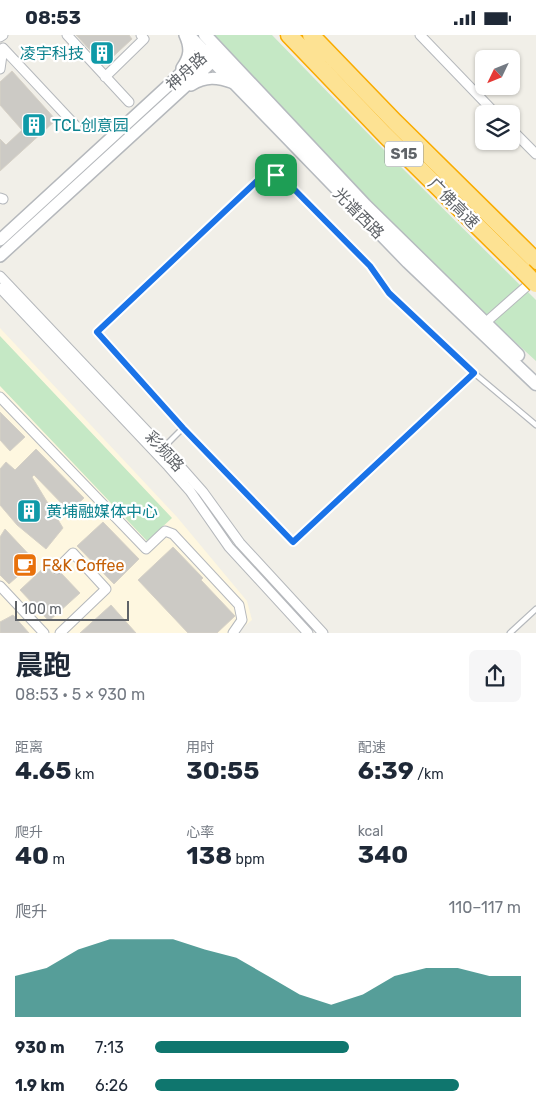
<!DOCTYPE html>
<html lang="zh">
<meta charset="utf-8">
<style>
:root{--surface:#fff;--page:#f6f6f7;--text:#1f2937;--muted:#747a83;--accent:#0f766e}
body{margin:0;font-family:Rubik,"Noto Sans SC",sans-serif;background:var(--page);color:var(--text);height:100vh;display:flex;flex-direction:column;font-size:19px;white-space:nowrap}
*{box-sizing:border-box;margin:0}
p{font-size:16px;color:var(--muted)}
.icon{flex:none;width:28px;height:28px;fill:none;stroke:currentColor;stroke-width:2;stroke-linecap:round;stroke-linejoin:round}
.map{position:relative;height:598px;overflow:hidden}
.panel{display:flex;flex-direction:column;background:var(--surface);flex:1}
.panel>*{flex:none}
.needle{width:32px;rotate:227deg}
.buttons{position:absolute;left:475px;top:15px;display:grid;gap:10px}
.buttons a{display:grid;place-items:center;width:45px;height:45px;border-radius:8px;background:var(--surface);box-shadow:0 1px 4px #0004;font-size:25px}
.scale{position:absolute;left:15px;bottom:12px;width:114px;box-sizing:border-box;padding-left:5px;border:2px solid #5f6368;border-top:0;font-size:14px;line-height:18px;white-space:nowrap;color:#5f6368;-webkit-text-stroke:4px #fff;paint-order:stroke}
.pin{position:absolute;display:grid;place-items:center;width:42px;height:42px;color:#fff;margin:-21px;border-radius:10px;box-shadow:0 2px 8px #0006}
.round{display:grid;place-items:center;flex:none;width:52px;height:52px;border-radius:8px;background:var(--page)}
.overview{display:flex;align-items:center;justify-content:space-between;height:85px;padding:0 15px}
h1{font-size:28px;font-weight:700;line-height:38px}
.figures{display:grid;grid-template-columns:repeat(3,1fr);gap:8px;height:85px;padding:5px 15px}
.figures div{display:grid;align-content:center}
.figures b{font-size:25px;font-weight:700}
.figures small{font-size:14px;font-weight:400}
.figures p{font-size:14px}
.chart{height:140px;padding:10px 15px}
.chart p{display:flex;justify-content:space-between}
.chart svg{width:100%;height:90px;margin-top:5px;fill:var(--accent);opacity:.7}
ul{padding:0 15px;list-style:none;font-size:16px}
li{display:grid;grid-template-columns:80px 60px 1fr;align-items:center;height:38px}
li i{height:12px;border-radius:6px;background:var(--accent)}
.status{display:flex;justify-content:space-between;align-items:center;height:35px;padding:0 25px;background:var(--surface);direction:ltr}
.status svg{height:14px;fill:currentColor}
.map>svg:first-child{display:block}
.commercial{fill:#fef7e0}
.green{fill:#c5e8c5}
.building{fill:#cccac5;stroke:#d6d1c6}
.lines{fill:none;stroke-linecap:round;stroke-linejoin:round}
.service-casing{stroke:#b5b8bc;stroke-width:7}
.minor-casing{stroke:#b5b8bc;stroke-width:11}
.tertiary-casing{stroke:#b5b8bc;stroke-width:14}
.secondary-casing{stroke:#b6babf;stroke-width:15}
.motorway-casing{stroke:#f9ab00;stroke-width:19}
.service{stroke:#fff;stroke-width:4.5}
.minor{stroke:#fff;stroke-width:9}
.tertiary{stroke:#fff;stroke-width:11}
.secondary{stroke:#fff;stroke-width:12}
.motorway{stroke:#fde293;stroke-width:16}
.motorway-bridge-casing{stroke:#f9ab00;stroke-width:19;stroke-linecap:butt}
.motorway-bridge{stroke:#fde293;stroke-width:16}
.route-casing{stroke:#fff;stroke-width:10}
.route{stroke:#1a73e8;stroke-width:6}
.labels{text-anchor:middle;stroke-width:4.5;stroke-linejoin:round;paint-order:stroke}
.shield{fill:#fff;stroke:#8f9295;stroke-width:1}
.shield-label{font-size:15px;font-weight:bold;fill:#5f6368}
.culture-label{font-size:16px;fill:#0d838f;stroke:#fff;text-anchor:start}
.street-label{font-size:16px;fill:#5f6368;stroke:#fff}
.food-label{font-size:16px;fill:#c56008;stroke:#fff;text-anchor:start}
</style>
<div class="status"><b>08:53</b><svg viewBox="0 0 49 12"><path d="M0 12V9h3v3zM5 12V6h3v6zM10 12V3h3v9zM15 12V0h3v12zM26 1h20v11H26zM47 4h2v5h-2z"/></svg></div>
<div class="map">
<svg width="536" height="598" viewBox="0 0 536 598">
<rect width="100%" height="100%" fill="#f1efe8"/>
<path class="commercial" d="M 0,293 L 177,482 L 247,566 L 252,585 L 237,598 L 0,598 Z"/>
<path class="green" d="M 214,0 L 272,0 L 385,116 L 521,251 L 486,281 C 392,190 302,97 214,0 Z
M 527,256 L 536,265 L 536,326 L 493,287 Z
M 0,301 L 172,483 L 147,506 L 0,351 Z"/>
<path class="building" d="M 76,0 L 129,0 L 132,4 L 104,30 Z
M 12,36 L 56,85 L 0,136 L 0,104 L 6,110 L 22,95 L 0,70 L 0,47 Z
M 0,377 L 25,402 L 10,416 L 0,405 Z
M 36,414 L 84,463 L 70,477 L 34,440 L 32,442 L 63,493 L 46,514 L 17,490 L 0,470 L 0,434 L 6,427 L 15,435 Z
M 103,487 L 139,524 L 114,549 L 77,511 Z
M 5,494 L 35,526 L 9,549 L 0,540 L 0,502 Z
M 173,512 L 203,543 L 201,545 L 235,581 L 217,598 L 188,598 L 138,545 Z
M 50,527 L 53,529 L 51,533 L 52,538 L 56,540 L 61,538 L 80,558 L 49,586 L 20,555 Z
M 111,570 L 136,598 L 80,598 Z
M 13,580 L 29,598 L 0,598 L 0,587 Z"/>
<g class="lines">
<defs>
<path id="service" d="M 474,338 L 293,507 L 183,393 L 97,297 L 259,144 L 268,139 L 276,140 L 285,145 L 369,231 L 389,258 L 474,338 L 536,390
M 163,413 L 183,393
M 510,598 L 536,574"/>
<path id="minor" d="M 67,0 L 129,67
M 420,0 L 496,79
M 0,2 L 3,0
M 0,34 L 3,13 L 76,91
M 105,42 L 144,4 L 141,0
M 511,94 L 536,119
M 0,163 L 3,164
M 0,241 L 180,431 L 203,457 L 240,508 L 323,598
M 0,253 L 168,431 L 190,456 L 229,512 L 308,598
M 485,288 L 536,243
M 0,362 L 146,514 L 165,496 L 173,499 L 239,570 L 242,585 L 233,598
M 57,534 L 73,518 L 106,554 L 60,598
M 0,551 L 44,598"/>
<path id="tertiary" d="M 182,33 C 190,22 191,13 185,0
M 191,50 C 206,41 217,42 234,48
M 0,205 L 172,47 L 203,16 L 212,14
M 0,221 L 213,26 L 215,16"/>
<path id="secondary" d="M 188,0 L 408,227 L 536,349
M 205,0 L 365,170 L 518,320"/>
<path id="motorway" d="M 289,0 L 385,100 L 523,236
M 311,0 L 395,87 L 536,226"/>
</defs>
<use href="#service" class="service-casing"/>
<use href="#minor" class="minor-casing"/>
<use href="#tertiary" class="tertiary-casing"/>
<use href="#secondary" class="secondary-casing"/>
<use href="#motorway" class="motorway-casing"/>
<use href="#service" class="service"/>
<use href="#minor" class="minor"/>
<use href="#tertiary" class="tertiary"/>
<use href="#secondary" class="secondary"/>
<use href="#motorway" class="motorway"/>
<defs>
<path id="motorway-bridge" d="M 523,236 L 536,249"/>
</defs>
<use href="#motorway-bridge" class="motorway-bridge-casing"/>
<use href="#motorway-bridge" class="motorway-bridge"/>
</g>
<g class="lines">
<defs>
<path id="route" d="M 268,139 L 276,140 L 285,145 L 370,231 L 389,258 L 474,338 L 293,507 L 183,393 L 97,297 L 259,144 Z"/>
</defs>
<use href="#route" class="route-casing"/>
<use href="#route" class="route"/>
</g>
<defs>
<symbol id="building-square" viewBox="-11 -11 22 22"><rect x="-9" y="-9" width="18" height="18" rx="4" fill="#0f9aa8" stroke="#fff"/><path d="M-4-6H4V6H1V3H-1V6H-4ZM-2.5-4.3h1.7v1.8h-1.7ZM.8-4.3h1.7v1.8H.8ZM-2.5-1h1.7V.8h-1.7ZM.8-1h1.7V.8H.8Z" fill="#fff"/></symbol>
<symbol id="cafe-square" viewBox="-11 -11 22 22"><rect x="-9" y="-9" width="18" height="18" rx="4" fill="#e8710a" stroke="#fff"/><path d="M-5.5-4.5H6V0H3Q3 3.5 0 3.5H-2.5Q-5.5 3.5-5.5 0ZM3-3.2v2h1.7v-2ZM-6 4.5H4V6H-6Z" fill="#fff"/></symbol>
</defs>
<g fill-rule="evenodd">
<use href="#building-square" x="88" y="4" width="28" height="28"/>
<use href="#building-square" x="20" y="76" width="28" height="28"/>
<use href="#building-square" x="15" y="462" width="28" height="28"/>
<use href="#cafe-square" x="11" y="516" width="28" height="28"/>
</g>
<g class="labels">
<rect class="shield" x="385" y="106.5" width="38" height="25" rx="4"/>
<g class="shield-label">
<text x="404" y="124">S15</text>
</g>
<g class="culture-label">
<text x="84" y="24" text-anchor="end">凌宇科技</text>
<text x="52" y="96">TCL创意园</text>
<text x="46" y="482">黄埔融媒体中心</text>
</g>
<g class="street-label">
<text transform="translate(186 36) rotate(-42)" y="6">神舟路</text>
<text transform="translate(454 168) rotate(45)" y="6">广佛高速</text>
<text transform="translate(359 178) rotate(45)" y="6">光谱西路</text>
<text transform="translate(165 416) rotate(47)" y="6">彩频路</text>
</g>
<g class="food-label">
<text x="42" y="536">F&amp;K Coffee</text>
</g>
</g>
</svg>
<div class="buttons">
<a><svg class="needle" viewBox="-14 -14 28 28"><path d="M0-13l5 13h-10z" fill="#e53935"/><path d="M0 13l5-13h-10z" fill="#747a83"/></svg></a>
<a><svg class="icon" aria-label="layers" viewBox="0 0 24 24"><path d="M12 4l9 5-9 5-9-5zM3 14l9 5 9-5"/></svg></a>
</div>
<div class="scale">100 m</div>
<div class="pin" style="left:276px;top:140px;background:#1e9e55"><svg class="icon" aria-label="arrive" viewBox="0 0 24 24"><path d="M6 21V4h12l-3 4 3 4H6"/></svg></div>
</div>
<section class="panel">
<div class="overview"><div><h1>晨跑</h1><p>08:53 · 5 × 930 m</p></div><a class="round"><svg class="icon" aria-label="share" viewBox="0 0 24 24"><path d="M12 15V3M7 8l5-5 5 5M5 13v7h14v-7"/></svg></a></div>
<div class="figures">
<div><p>距离</p><b>4.65<small> km</small></b></div>
<div><p>用时</p><b>30:55</b></div>
<div><p>配速</p><b>6:39<small> /km</small></b></div>
</div>
<div class="figures">
<div><p>爬升</p><b>40<small> m</small></b></div>
<div><p>心率</p><b>138<small> bpm</small></b></div>
<div><p>kcal</p><b>340</b></div>
</div>
<div class="chart"><p><span>爬升</span>110–117 m</p>
<svg viewBox="0 0 160 44" preserveAspectRatio="none"><path d="M0 44V24L10 20L20 11L30 6L40 6L50 6L60 11L70 15L80 24L90 33L100 38L110 33L120 24L130 20L140 20L150 24L160 24V44z"/></svg>
</div>
<ul>
<li><b>930 m</b>7:13<i style="width:53%"></i></li>
<li><b>1.9 km</b>6:26<i style="width:83%"></i></li>
</ul>
</section>
